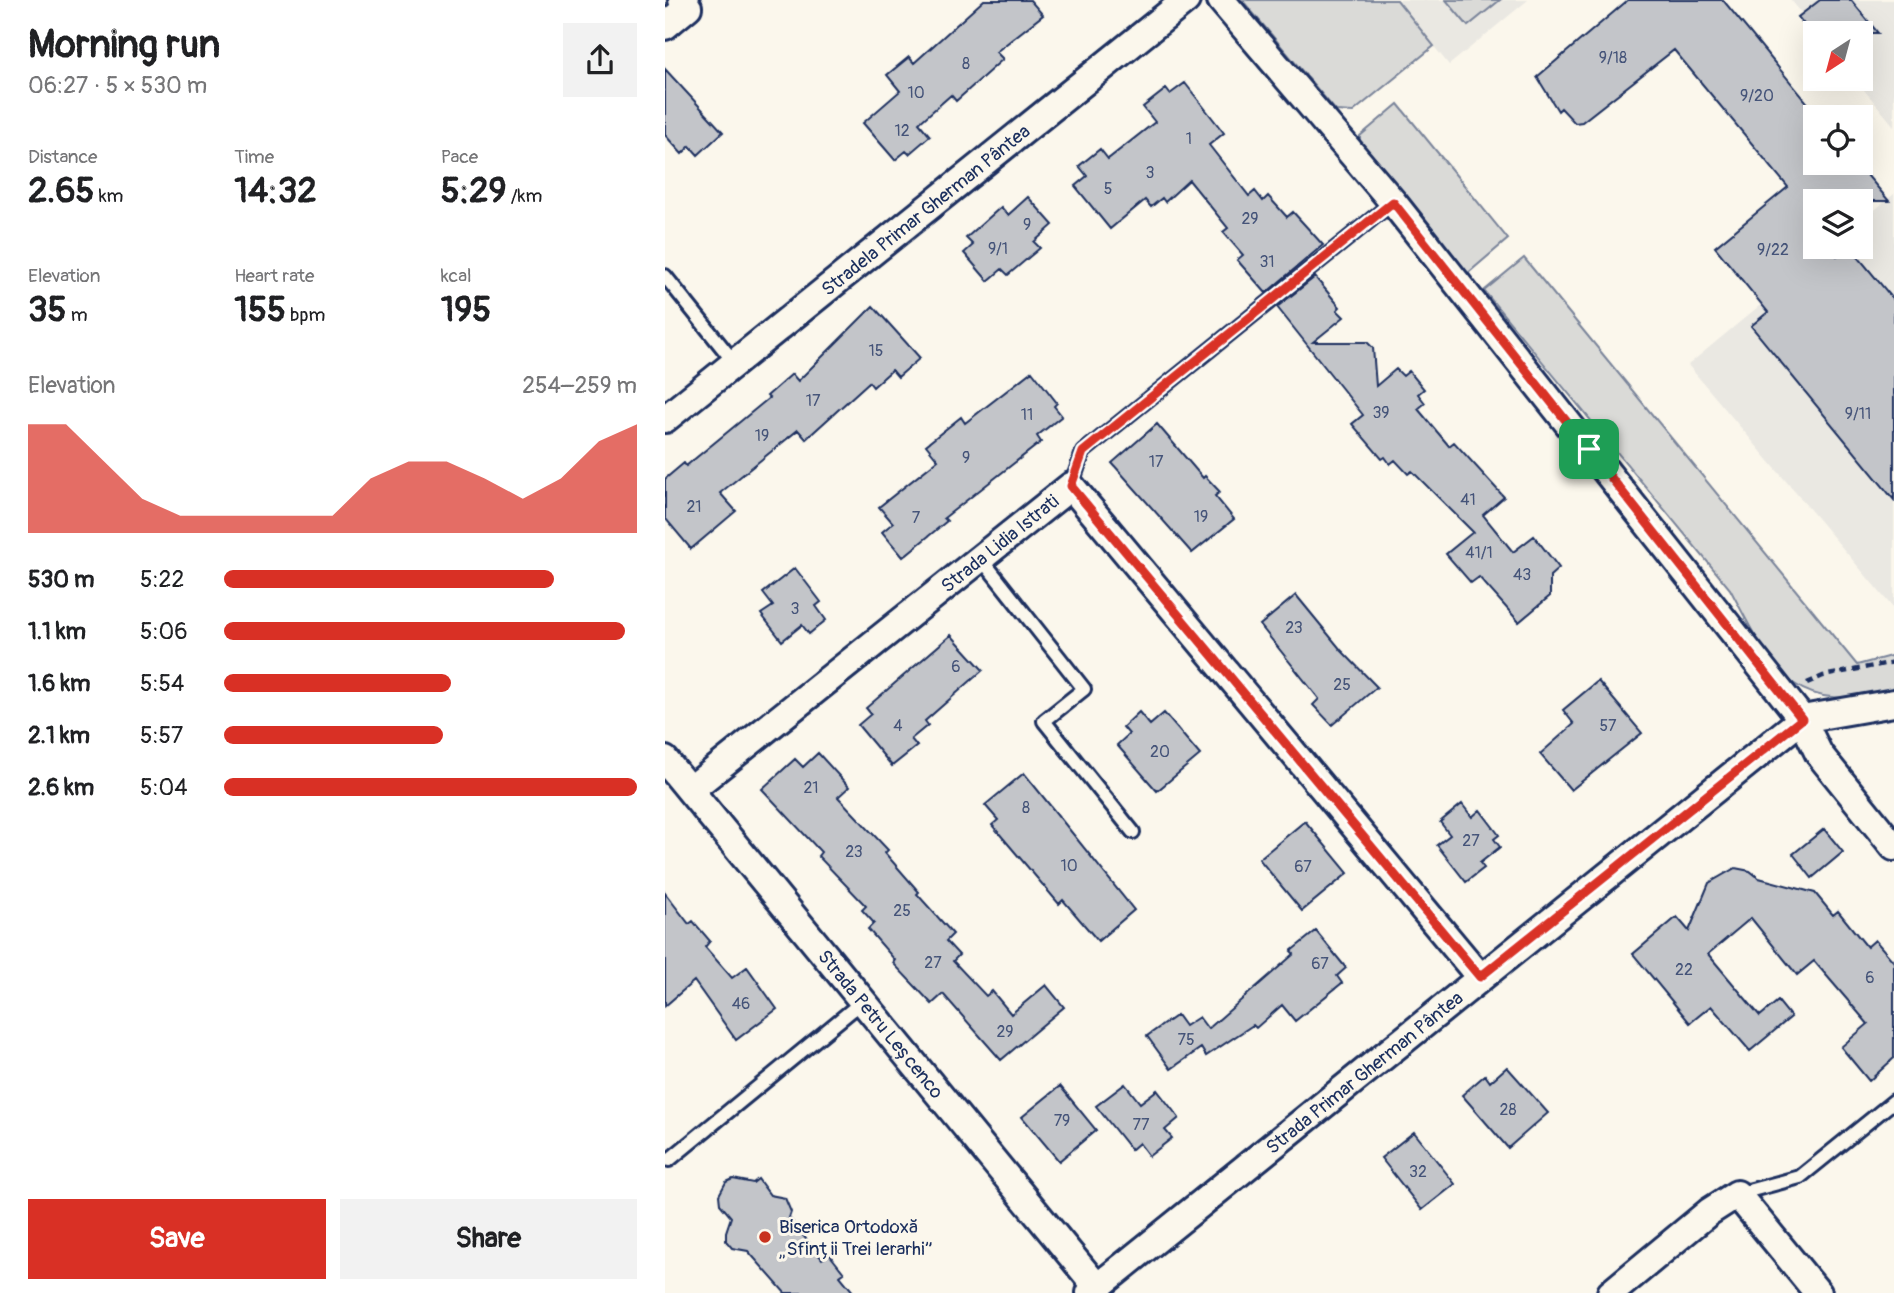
<!DOCTYPE html>
<meta charset="utf-8">
<style>
:root{--surface:#fff;--page:#f2f2f2;--text:#202124;--muted:#757577;--accent:#d93025}
body{margin:0;font-family:Pangolin,sans-serif;background:var(--page);color:var(--text);height:100vh;display:flex;flex-direction:column;font-size:26px;white-space:nowrap}
*{box-sizing:border-box;margin:0}
p{font-size:23px;color:var(--muted)}
.icon{flex:none;width:38px;height:38px;fill:none;stroke:currentColor;stroke-width:2;stroke-linecap:round;stroke-linejoin:round}
.map{position:relative;flex:1;overflow:hidden}
.drawer{display:flex;flex-direction:column;background:var(--surface);width:665px}
.drawer>*{flex:none}
.needle{width:46px;rotate:216deg}
.controls{position:absolute;left:1138px;top:21px;display:grid;gap:14px}
.controls a{display:grid;place-items:center;width:70px;height:70px;border-radius:0px;background:var(--surface);box-shadow:0 7px 28px #0002;font-size:35px}
.pin{position:absolute;display:grid;place-items:center;width:60px;height:60px;color:#fff;margin:-30px;border-radius:14px;box-shadow:0 4px 10px #0006}
.round{display:grid;place-items:center;flex:none;width:74px;height:74px;border-radius:0px;background:var(--page)}
.headline{display:flex;align-items:center;justify-content:space-between;height:119px;padding:0 28px}
h1{font-size:38px;font-weight:700;line-height:52px}
.figures{display:grid;grid-template-columns:repeat(3,1fr);gap:10px;height:119px;padding:7px 28px}
.figures div{display:grid;align-content:center}
.figures b{font-size:35px;font-weight:700}
.figures small{font-size:19px;font-weight:400}
.figures p{font-size:19px}
.chart{height:196px;padding:14px 28px}
.chart p{display:flex;justify-content:space-between}
.chart svg{width:100%;height:126px;margin-top:7px;fill:var(--accent);opacity:.7}
.button{display:flex;gap:14px;margin-top:auto;padding:14px 28px}
.button a{flex:1;height:80px;border-radius:0px;background:var(--accent);color:#fff;font-size:28px;font-weight:700;line-height:80px;text-align:center}
.button a+a{background:var(--page);color:var(--text)}
ul{padding:0 28px;list-style:none;font-size:23px}
li{display:grid;grid-template-columns:112px 84px 1fr;align-items:center;height:52px}
li i{height:18px;border-radius:9px;background:var(--accent)}
main{display:flex;flex:1;min-height:0}
.map>svg:first-child{display:block}
.built{fill:#eae8e2}
.green{fill:#dadad7;stroke:#7a849a;stroke-width:2}
.building{fill:#c3c5c9;stroke:#1b2f5e;stroke-width:2}
.lines{fill:none;stroke-linecap:round;stroke-linejoin:round}
.service-casing{stroke:#1b2f5e;stroke-width:18}
.minor-casing{stroke:#1b2f5e;stroke-width:32}
.path{stroke:#1b2f5e;stroke-width:4.5;stroke-dasharray:7 5;stroke-linecap:butt}
.service{stroke:#fbf7ec;stroke-width:12}
.minor{stroke:#fbf7ec;stroke-width:26}
.route-casing{stroke:#fff;stroke-width:14}
.route{stroke:#d93025;stroke-width:9}
.poi-dot{fill:#c8321e;stroke:#fbf7ec;stroke-width:2.5}
.labels{text-anchor:middle;stroke-width:6;stroke-linejoin:round;paint-order:stroke}
.number-label{font-size:16px;fill:#455479}
.street-label{font-size:19px;fill:#1b2f5e;stroke:#fbf7ec}
.poi-label{font-size:19px;fill:#1b2f5e;stroke:#fbf7ec;text-anchor:start}
</style>
<main>
<section class="drawer">
<div class="headline"><div><h1>Morning run</h1><p>06:27 · 5 × 530 m</p></div><a class="round"><svg class="icon" aria-label="share" viewBox="0 0 24 24"><path d="M12 15V3M7 8l5-5 5 5M5 13v7h14v-7"/></svg></a></div>
<div class="figures">
<div><p>Distance</p><b>2.65<small> km</small></b></div>
<div><p>Time</p><b>14:32</b></div>
<div><p>Pace</p><b>5:29<small> /km</small></b></div>
</div>
<div class="figures">
<div><p>Elevation</p><b>35<small> m</small></b></div>
<div><p>Heart rate</p><b>155<small> bpm</small></b></div>
<div><p>kcal</p><b>195</b></div>
</div>
<div class="chart"><p><span>Elevation</span>254–259 m</p>
<svg viewBox="0 0 160 44" preserveAspectRatio="none"><path d="M0 44V6L10 6L20 19L30 32L40 38L50 38L60 38L70 38L80 38L90 25L100 19L110 19L120 25L130 32L140 25L150 12L160 6V44z"/></svg>
</div>
<ul>
<li><b>530 m</b>5:22<i style="width:80%"></i></li>
<li><b>1.1 km</b>5:06<i style="width:97%"></i></li>
<li><b>1.6 km</b>5:54<i style="width:55%"></i></li>
<li><b>2.1 km</b>5:57<i style="width:53%"></i></li>
<li><b>2.6 km</b>5:04<i style="width:100%"></i></li>
</ul>
<div class="button"><a>Save</a><a>Share</a></div>
</section>
<div class="map">
<svg width="1229" height="1293" viewBox="0 0 1229 1293">
<rect width="100%" height="100%" fill="#fbf7ec"/>
<filter id="ink" filterUnits="userSpaceOnUse"><feTurbulence type="fractalNoise" baseFrequency=".0143" numOctaves="2"/><feDisplacementMap in="SourceGraphic" scale="14" xChannelSelector="R" yChannelSelector="G"/><feConvolveMatrix kernelMatrix="1 2 1 2 8 2 1 2 1" color-interpolation-filters="sRGB"/></filter>
<g filter="url(#ink)">
<path class="built" d="M 732,0 L 863,0 L 784,65 Z
M 1126,0 L 1229,0 L 1229,126 L 1190,79 L 1195,79 L 1195,33 L 1153,33 Z
M 1229,194 L 1229,609 L 1023,365 L 1165,247 L 1195,247 L 1195,222 Z"/>
<path class="green" d="M 577,0 L 732,0 L 769,46 L 688,112 L 671,111 Z
M 781,0 L 835,0 L 803,26 Z
M 733,104 L 843,239 L 802,274 L 695,146 L 695,136 Z
M 859,258 L 1192,665 L 1229,655 L 1229,690 C 1125,717 1108,670 1065,589 L 819,291 Z"/>
<path class="building" d="M 319,0 L 365,0 L 378,15 L 331,52 L 338,59 L 291,101 L 286,95 L 254,123 L 265,136 L 244,154 L 241,151 L 230,160 L 198,123 L 235,91 L 222,75 L 244,57 L 249,63 Z
M 963,0 L 1058,0 L 1150,112 L 1150,163 L 1192,163 L 1224,201 L 1150,201 L 1150,247 L 1164,247 L 1172,256 L 1185,247 L 1229,300 L 1229,500 L 1086,326 L 1103,312 L 1050,247 L 1123,187 L 1009,50 L 917,122 L 910,123 L 896,108 L 893,111 L 872,77 Z
M 1155,0 L 1186,0 L 1213,33 L 1146,33 L 1133,17 Z
M 0,69 L 58,132 L 33,155 L 25,146 L 17,154 L 0,135 Z
M 520,83 L 559,133 L 544,145 L 584,196 L 590,191 L 598,201 L 603,196 L 622,217 L 628,212 L 658,245 L 601,293 L 572,260 L 578,255 L 558,232 L 563,228 L 524,180 L 500,202 L 497,198 L 486,207 L 480,200 L 445,229 L 410,186 L 422,176 L 414,166 L 435,149 L 443,159 L 490,122 L 478,107 L 501,89 L 505,94 Z
M 363,197 L 388,225 L 369,242 L 375,248 L 343,275 L 337,269 L 323,281 L 299,253 L 308,245 L 301,238 L 336,207 L 343,215 Z
M 650,277 L 675,307 L 672,310 L 679,317 L 648,342 L 702,342 L 708,348 L 711,386 L 731,369 L 738,376 L 744,371 L 759,389 L 753,394 L 760,403 L 753,409 L 784,446 L 789,442 L 839,497 L 818,515 L 848,552 L 869,536 L 894,568 L 885,576 L 885,596 L 854,622 L 814,577 L 806,583 L 781,554 L 808,532 L 747,471 L 743,474 L 730,460 L 725,464 L 720,457 L 717,459 L 687,424 L 698,415 L 612,307 Z
M 208,306 L 255,358 L 233,377 L 227,370 L 208,387 L 204,382 L 141,439 L 133,430 L 55,493 L 71,511 L 26,549 L 0,518 L 0,479 L 19,463 L 21,466 L 104,398 L 102,396 L 127,374 L 133,381 Z
M 367,371 L 392,403 L 389,406 L 397,416 L 372,436 L 376,442 L 279,518 L 282,521 L 238,557 L 217,532 L 228,523 L 214,507 L 273,460 L 261,445 L 296,417 L 300,423 Z
M 492,424 L 538,478 L 540,476 L 555,492 L 550,496 L 569,519 L 527,553 L 447,463 Z
M 130,568 L 156,602 L 151,606 L 161,620 L 144,634 L 137,625 L 117,641 L 96,614 L 108,606 L 98,593 Z
M 631,595 L 676,650 L 712,687 L 667,725 L 648,705 L 654,699 L 595,625 Z
M 286,635 L 318,670 L 260,721 L 263,725 L 246,739 L 252,746 L 227,766 L 193,725 L 206,714 L 201,708 Z
M 933,681 L 977,733 L 906,790 L 875,754 L 909,724 L 898,710 Z
M 474,712 L 485,725 L 499,713 L 535,755 L 492,791 L 452,745 L 464,734 L 458,727 Z
M 153,753 L 184,787 L 173,797 L 223,850 L 220,853 L 254,892 L 252,894 L 288,934 L 281,941 L 294,955 L 288,961 L 321,996 L 327,991 L 346,1014 L 381,985 L 399,1007 L 336,1060 L 278,994 L 267,1004 L 228,963 L 230,960 L 203,929 L 209,923 L 197,910 L 201,906 L 153,856 L 156,852 L 97,789 L 130,759 L 138,767 Z
M 359,773 L 469,910 L 433,941 L 398,900 L 394,904 L 327,825 L 333,820 L 320,805 Z
M 797,804 L 807,817 L 815,810 L 834,835 L 829,839 L 835,847 L 815,863 L 819,868 L 801,882 L 772,845 L 785,835 L 775,822 Z
M 640,821 L 683,873 L 637,911 L 594,859 Z
M 1159,829 L 1178,852 L 1147,878 L 1128,854 Z
M 1070,868 L 1085,871 L 1094,878 L 1150,893 L 1168,915 L 1173,911 L 1202,947 L 1210,940 L 1229,962 L 1229,1058 L 1204,1081 L 1176,1047 L 1203,1024 L 1149,961 L 1132,975 L 1086,918 L 1043,954 L 1095,1016 L 1113,1001 L 1126,1017 L 1085,1051 L 1046,1006 L 1025,1023 L 968,954 L 1012,917 L 1024,931 L 1044,883 Z
M 0,893 L 24,924 L 28,921 L 45,941 L 40,947 L 67,978 L 82,967 L 112,1009 L 71,1040 L 29,981 L 0,1006 Z
M 651,931 L 681,968 L 672,976 L 677,983 L 630,1021 L 617,1005 L 591,1028 L 588,1025 L 541,1056 L 536,1048 L 506,1069 L 482,1036 L 512,1015 L 520,1026 L 534,1017 L 543,1029 L 629,954 L 626,951 Z
M 842,1067 L 883,1113 L 843,1148 L 797,1095 L 820,1075 L 825,1082 Z
M 460,1084 L 475,1103 L 492,1090 L 514,1118 L 500,1130 L 507,1138 L 484,1156 L 474,1143 L 466,1150 L 431,1106 Z
M 395,1086 L 431,1130 L 394,1161 L 357,1117 Z
M 749,1132 L 790,1184 L 757,1210 L 716,1158 Z
M 68,1179 L 88,1183 L 93,1179 L 105,1195 L 120,1198 L 126,1212 L 124,1218 L 157,1259 L 164,1254 L 179,1273 L 175,1276 L 189,1293 L 120,1293 L 83,1251 L 67,1248 L 61,1241 L 61,1232 L 66,1217 L 55,1204 L 54,1195 L 61,1182 Z"/>
<g class="lines">
<defs>
<path id="service" d="M 0,276 L 69,362
M 406,486 L 418,452 L 728,202
M 315,557 L 419,689 L 379,721 L 468,832
M 4,1160 L 198,1001
M 1072,1194 L 1135,1177 L 1229,1101"/>
<g id="minor">
<path d="M 556,0 L 728,202 L 1137,719 L 1154,754 L 1229,847"/>
<path d="M 0,26 L 23,7 L 17,0"/>
<path id="s1" d="M 0,419 L 521,0"/>
<path id="s2" d="M 0,760 L 432,1287"/>
<path id="s3" d="M 25,790 L 406,486 L 815,977"/>
<path id="s4" d="M 425,1293 L 1137,719 L 1229,703"/>
<path d="M 946,1293 L 1044,1212 L 1072,1194 L 1153,1293"/>
</g>
</defs>
<use href="#service" class="service-casing"/>
<use href="#minor" class="minor-casing"/>
<path class="path" d="M 1142,683 L 1158,676 L 1229,662"/>
<use href="#service" class="service"/>
<use href="#minor" class="minor"/>
</g>
</g>
<g class="lines" filter="url(#ink)">
<defs>
<path id="route" d="M 728,202 L 1137,719 L 815,977 L 406,486 L 418,452 Z"/>
</defs>
<use href="#route" class="route-casing"/>
<use href="#route" class="route"/>
</g>
<circle class="poi-dot" cx="100" cy="1237" r="7"/>
<g class="labels">
<g class="number-label">
<text x="948" y="63">9/18</text>
<text x="301" y="69">8</text>
<text x="251" y="98">10</text>
<text x="1092" y="101">9/20</text>
<text x="237" y="136">12</text>
<text x="524" y="144">1</text>
<text x="485" y="178">3</text>
<text x="443" y="194">5</text>
<text x="585" y="224">29</text>
<text x="362" y="230">9</text>
<text x="333" y="254">9/1</text>
<text x="1108" y="255">9/22</text>
<text x="602" y="267">31</text>
<text x="211" y="356">15</text>
<text x="148" y="406">17</text>
<text x="716" y="418">39</text>
<text x="1193" y="419">9/11</text>
<text x="362" y="420">11</text>
<text x="97" y="441">19</text>
<text x="301" y="463">9</text>
<text x="491" y="467">17</text>
<text x="803" y="505">41</text>
<text x="29" y="512">21</text>
<text x="536" y="522">19</text>
<text x="251" y="523">7</text>
<text x="814" y="558">41/1</text>
<text x="857" y="580">43</text>
<text x="130" y="614">3</text>
<text x="629" y="633">23</text>
<text x="291" y="672">6</text>
<text x="677" y="690">25</text>
<text x="233" y="731">4</text>
<text x="943" y="731">57</text>
<text x="495" y="757">20</text>
<text x="146" y="793">21</text>
<text x="361" y="813">8</text>
<text x="806" y="846">27</text>
<text x="189" y="857">23</text>
<text x="404" y="871">10</text>
<text x="638" y="872">67</text>
<text x="237" y="916">25</text>
<text x="268" y="968">27</text>
<text x="655" y="969">67</text>
<text x="1019" y="975">22</text>
<text x="1205" y="983">6</text>
<text x="76" y="1009">46</text>
<text x="340" y="1037">29</text>
<text x="521" y="1045">75</text>
<text x="843" y="1115">28</text>
<text x="397" y="1126">79</text>
<text x="476" y="1130">77</text>
<text x="753" y="1177">32</text>
</g>
<g class="street-label">
<text dy="7" stroke="none"><textPath href="#s1" startOffset="334">Stradela Primar Gherman Pântea</textPath></text>
<text dy="7" stroke="none"><textPath href="#s3" startOffset="396">Strada Lidia Istrati</textPath></text>
<text dy="7" stroke="none"><textPath href="#s2" startOffset="341">Strada Petru Leșcenco</textPath></text>
<text dy="7" stroke="none"><textPath href="#s4" startOffset="352">Strada Primar Gherman Pântea</textPath></text>
</g>
<g class="poi-label">
<text x="114" y="1233">Biserica Ortodoxă<tspan x="114" dy="22">„Sfinții Trei Ierarhi”</tspan></text>
</g>
</g>
</svg>
<div class="controls">
<a><svg class="needle" viewBox="-14 -14 28 28"><path d="M0-13l5 13h-10z" fill="#e53935"/><path d="M0 13l5-13h-10z" fill="#757577"/></svg></a>
<a><svg class="icon" aria-label="locate" viewBox="0 0 24 24"><circle cx="12" cy="12" r="6"/><path d="M12 2v4M12 18v4M2 12h4M18 12h4"/></svg></a>
<a><svg class="icon" aria-label="layers" viewBox="0 0 24 24"><path d="M12 4l9 5-9 5-9-5zM3 14l9 5 9-5"/></svg></a>
</div>
<div class="pin" style="left:924px;top:449px;background:#1e9e55"><svg class="icon" aria-label="arrive" viewBox="0 0 24 24"><path d="M6 21V4h12l-3 4 3 4H6"/></svg></div>
</div>
</main>
